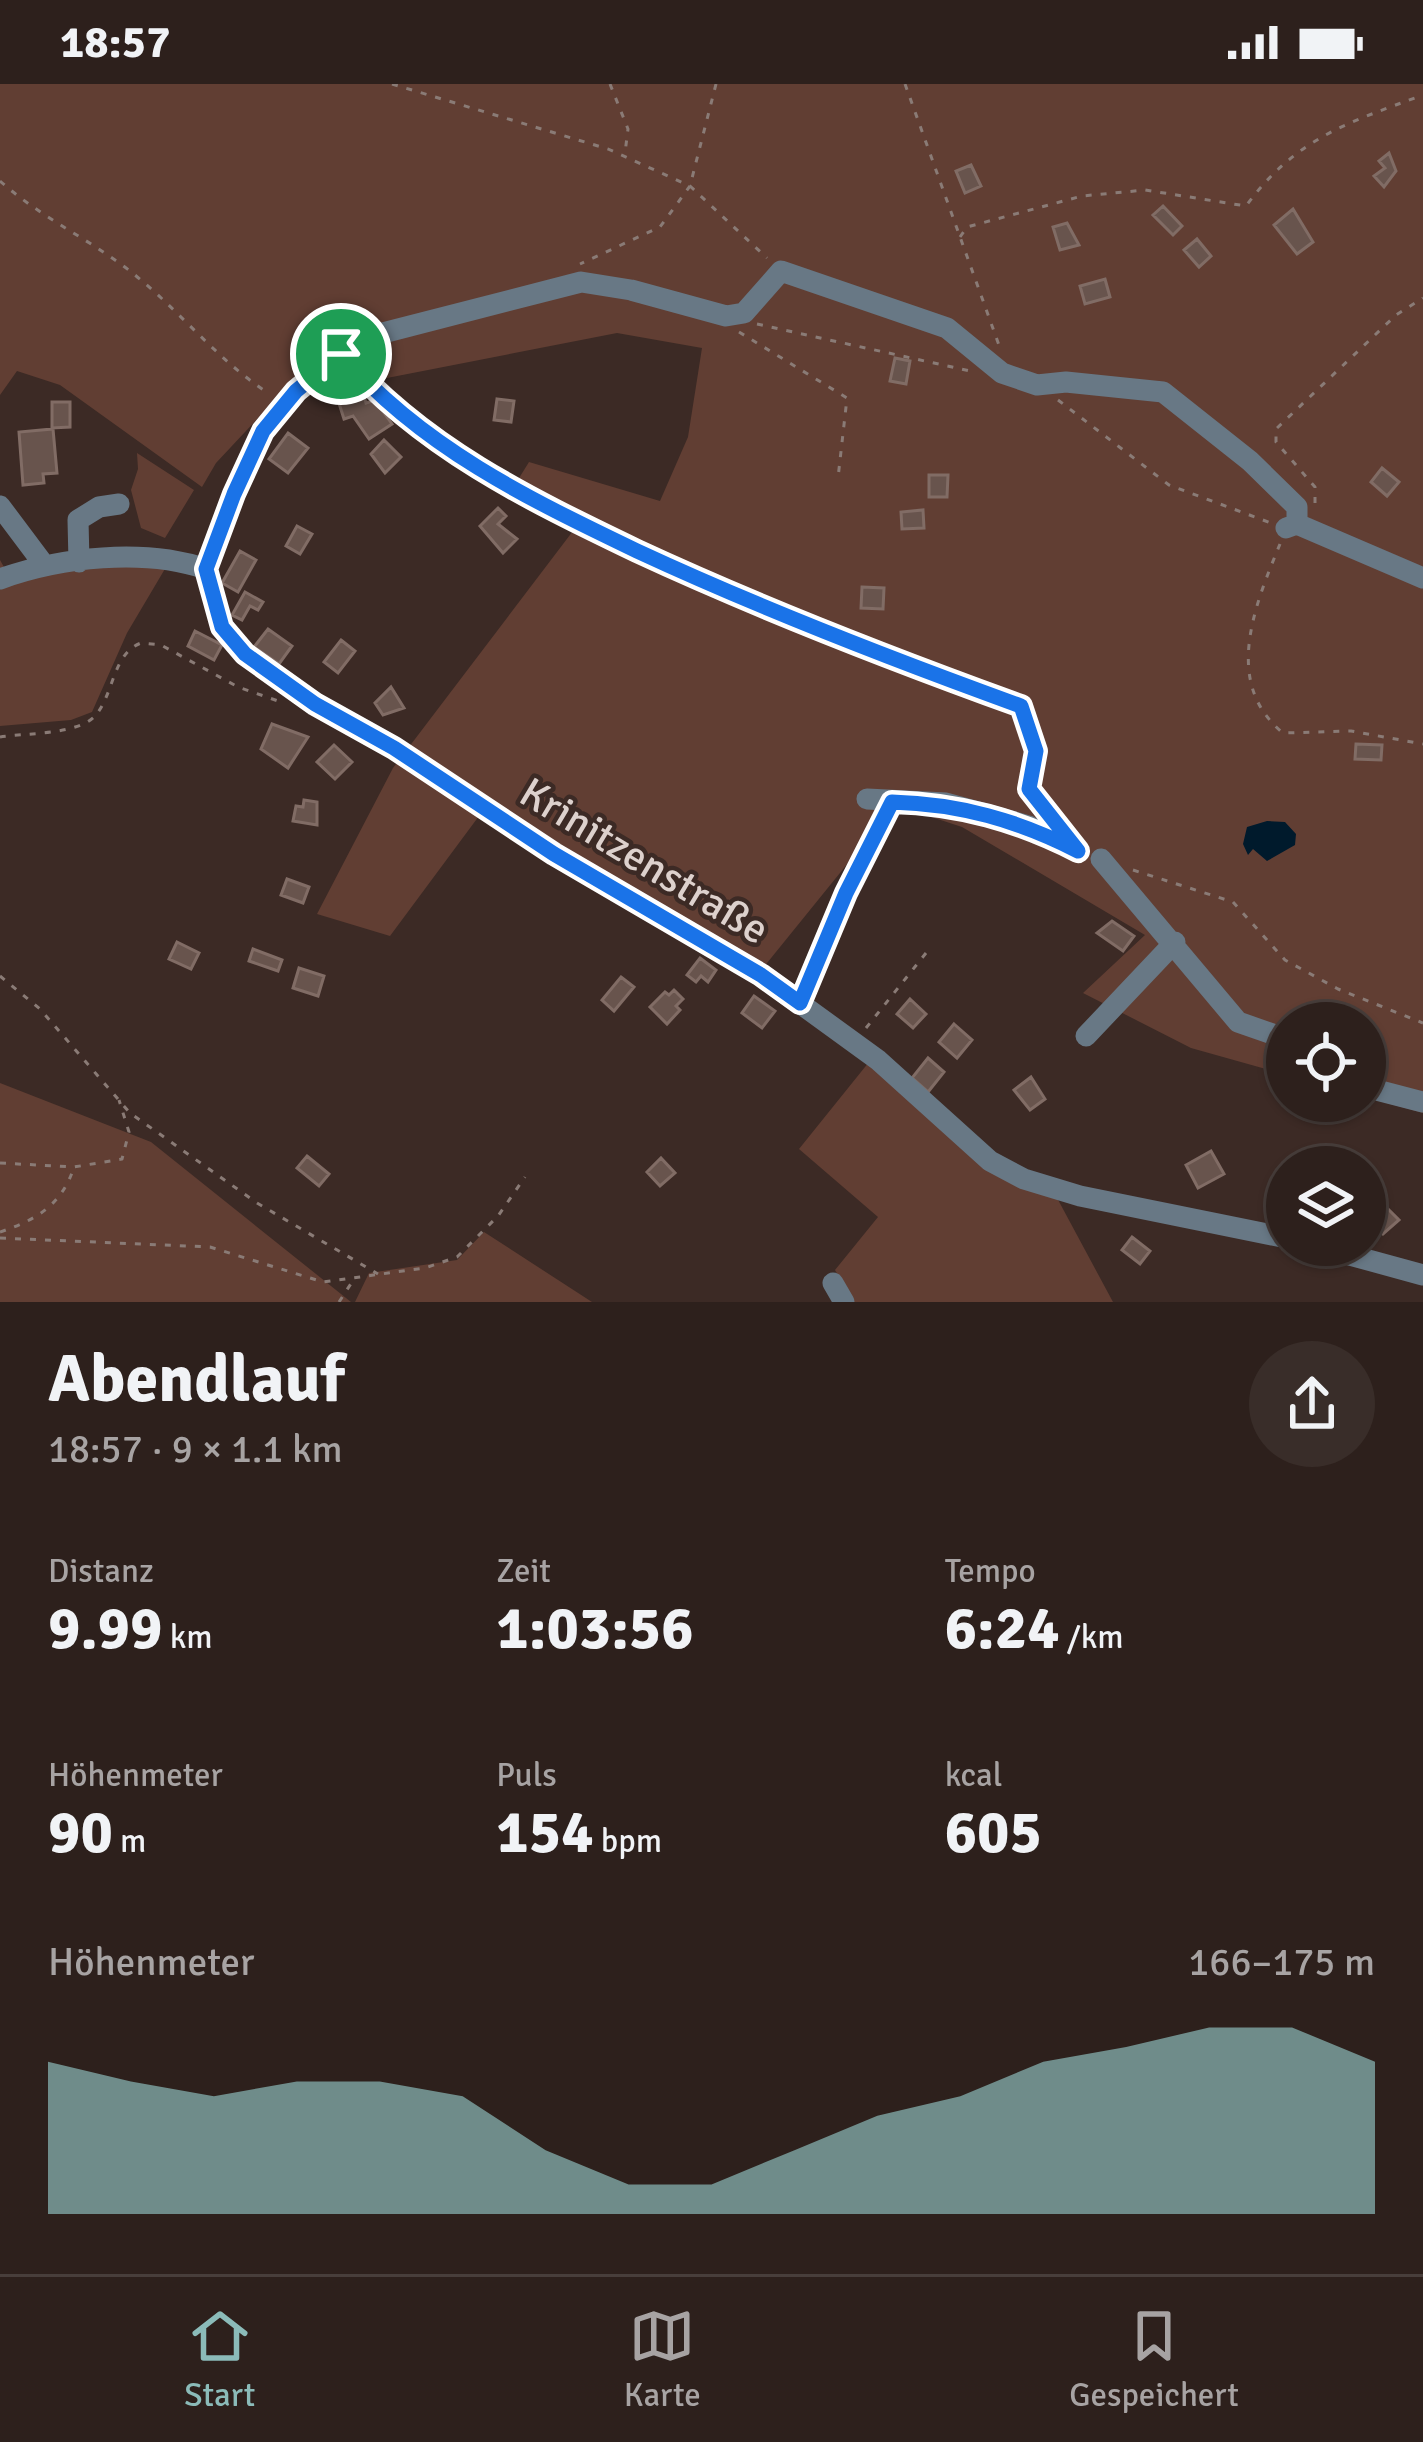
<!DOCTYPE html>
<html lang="de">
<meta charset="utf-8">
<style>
:root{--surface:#2d201c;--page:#392d29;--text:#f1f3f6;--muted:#a7a3a3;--line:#483e3b;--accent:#8bbbb9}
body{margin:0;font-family:Signika,sans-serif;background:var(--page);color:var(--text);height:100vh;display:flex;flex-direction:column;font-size:45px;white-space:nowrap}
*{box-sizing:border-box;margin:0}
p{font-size:39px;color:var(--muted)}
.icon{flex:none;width:66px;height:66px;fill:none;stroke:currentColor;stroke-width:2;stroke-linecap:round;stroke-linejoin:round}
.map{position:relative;height:1218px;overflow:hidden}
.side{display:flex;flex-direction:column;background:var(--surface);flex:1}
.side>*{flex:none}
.tools{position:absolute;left:1266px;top:918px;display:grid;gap:24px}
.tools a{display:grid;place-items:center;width:120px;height:120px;border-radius:50%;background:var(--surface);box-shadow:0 3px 9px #0004,0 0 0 3px var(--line);font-size:60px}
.pin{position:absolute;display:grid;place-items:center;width:102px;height:102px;color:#fff;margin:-51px;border:6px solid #fff;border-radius:50%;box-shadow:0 3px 12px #0007}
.round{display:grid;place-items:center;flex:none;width:126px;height:126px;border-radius:63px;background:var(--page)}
.head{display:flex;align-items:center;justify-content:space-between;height:204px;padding:0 48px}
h1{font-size:66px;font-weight:700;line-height:90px}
.stats{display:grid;grid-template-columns:repeat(3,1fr);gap:18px;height:204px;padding:12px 48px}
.stats div{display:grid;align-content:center}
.stats b{font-size:60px;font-weight:700}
.stats small{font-size:33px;font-weight:400}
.stats p{font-size:33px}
.chart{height:336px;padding:24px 48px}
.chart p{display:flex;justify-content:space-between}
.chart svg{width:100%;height:216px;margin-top:12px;fill:var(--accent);opacity:.7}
.status{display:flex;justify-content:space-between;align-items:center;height:84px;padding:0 60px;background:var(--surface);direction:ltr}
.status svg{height:33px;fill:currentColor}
.dock{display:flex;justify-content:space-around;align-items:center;height:168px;border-top:3px solid var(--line);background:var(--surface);font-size:33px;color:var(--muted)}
.dock a{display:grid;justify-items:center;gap:6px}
.dock .active{color:var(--accent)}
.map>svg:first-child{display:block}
.green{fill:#613e33}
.water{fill:#001a2c}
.building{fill:#68544d;stroke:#816c65;stroke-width:3}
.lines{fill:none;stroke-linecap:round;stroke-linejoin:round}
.path{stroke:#8a7b76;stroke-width:3;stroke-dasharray:6 9;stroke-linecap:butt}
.minor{stroke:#687885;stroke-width:21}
.route-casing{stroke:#fff;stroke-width:24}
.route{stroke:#1a73e8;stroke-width:15}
.labels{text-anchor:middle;stroke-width:9;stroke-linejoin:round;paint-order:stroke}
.street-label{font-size:42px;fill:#ddd1cd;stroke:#3c2a25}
</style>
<div class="status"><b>18:57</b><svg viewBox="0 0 49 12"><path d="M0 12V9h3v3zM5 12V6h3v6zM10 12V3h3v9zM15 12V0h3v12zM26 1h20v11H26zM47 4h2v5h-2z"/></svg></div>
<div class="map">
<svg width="1423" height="1218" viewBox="0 0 1423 1218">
<rect width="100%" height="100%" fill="#3c2a25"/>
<path class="green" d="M 0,0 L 1423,0 L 1423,1029 L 1365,1013 L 1365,939 L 1287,939 L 1287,991 L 1191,964 L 1083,909 L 1145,851 L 962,743 L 895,721 L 763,884 L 503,725 L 479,732 L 390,852 L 317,830 L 393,684 L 576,443 L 511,407 L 529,378 L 660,417 L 688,353 L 702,264 L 617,249 L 387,294 L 331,256 L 216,379 L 202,403 L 60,301 L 17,287 L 0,311 Z
M 137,369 L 194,406 L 165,454 L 141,444 L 131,406 L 138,385 Z
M 172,473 L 127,549 L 92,628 L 71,636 L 0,642 L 0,476 L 9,492 Z
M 869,978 L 1056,1112 L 1113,1218 L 853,1218 L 835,1186 L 878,1133 L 799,1065 Z
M 0,999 L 151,1058 L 351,1218 L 0,1218 Z
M 484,1148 L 592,1218 L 355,1218 L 369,1189 L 457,1176 Z"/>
<path class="water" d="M 1267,737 L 1285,738 L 1296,750 L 1295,761 L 1267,777 L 1253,765 L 1248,771 L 1243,760 L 1247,743 Z"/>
<path class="building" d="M 1389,69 L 1396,87 L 1384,103 L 1374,92 L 1385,84 L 1379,77 Z
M 971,81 L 981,102 L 965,109 L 956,87 Z
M 1163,122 L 1182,142 L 1173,151 L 1153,131 Z
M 1293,125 L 1313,158 L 1297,170 L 1274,141 Z
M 1067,139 L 1079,161 L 1060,166 L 1053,143 Z
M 1197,155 L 1211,172 L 1199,183 L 1184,166 Z
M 1105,195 L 1110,213 L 1085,220 L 1080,202 Z
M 895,274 L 910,277 L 906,300 L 890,297 Z
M 354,308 L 363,309 L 366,319 L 375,316 L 392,340 L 369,355 L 353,332 L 344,335 L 337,313 Z
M 497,315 L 514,317 L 511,338 L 494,336 Z
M 52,318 L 70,318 L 70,343 L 52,344 Z
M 53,345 L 57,389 L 43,390 L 44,399 L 23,401 L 19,348 Z
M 288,349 L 308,364 L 288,389 L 269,375 Z
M 384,356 L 401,373 L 385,389 L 371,370 Z
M 1382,384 L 1399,398 L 1387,412 L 1371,398 Z
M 929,391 L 948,391 L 947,413 L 929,413 Z
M 498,424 L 506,432 L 498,440 L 517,455 L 503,469 L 480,442 Z
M 923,426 L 924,444 L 902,445 L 901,428 Z
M 297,442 L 312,450 L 300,470 L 286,462 Z
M 240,467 L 256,476 L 238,508 L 222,499 Z
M 862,503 L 884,504 L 883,525 L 861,524 Z
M 245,508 L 263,518 L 258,526 L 250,522 L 242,536 L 232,531 Z
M 268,545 L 292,562 L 279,580 L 254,563 Z
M 195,547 L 222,561 L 214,576 L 188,562 Z
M 341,556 L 355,567 L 338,589 L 324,578 Z
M 391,603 L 404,624 L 383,631 L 375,619 Z
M 272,640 L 308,653 L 288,684 L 261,665 Z
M 1356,660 L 1382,661 L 1381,676 L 1355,675 Z
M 334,661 L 352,678 L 335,695 L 317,678 Z
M 304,716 L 317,718 L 317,741 L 293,737 L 296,722 L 303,723 Z
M 287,795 L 309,803 L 303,819 L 281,811 Z
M 1112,837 L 1134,852 L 1123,867 L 1097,849 Z
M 177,858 L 199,869 L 191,885 L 169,875 Z
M 253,865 L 282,876 L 278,887 L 249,877 Z
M 700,874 L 716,886 L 708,898 L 701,892 L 696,898 L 687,891 Z
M 299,884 L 324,892 L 318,912 L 293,904 Z
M 621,893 L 634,903 L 614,927 L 602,916 Z
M 674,906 L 683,915 L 676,922 L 680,926 L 667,940 L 650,923 L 665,908 L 669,911 Z
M 754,912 L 775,927 L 762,944 L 742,929 Z
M 910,915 L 926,930 L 913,944 L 897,930 Z
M 954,940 L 972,956 L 957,974 L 939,958 Z
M 928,974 L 944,988 L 928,1008 L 912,994 Z
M 1031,993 L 1045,1015 L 1030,1026 L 1014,1006 Z
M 1211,1067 L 1224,1090 L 1198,1104 L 1186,1081 Z
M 307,1072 L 329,1090 L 319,1102 L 297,1084 Z
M 661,1074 L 675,1089 L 660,1102 L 647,1088 Z
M 1386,1123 L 1399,1136 L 1383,1150 L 1370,1137 Z
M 1132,1153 L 1150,1167 L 1140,1180 L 1122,1166 Z"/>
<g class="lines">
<path class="path" d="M 392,0 L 608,65 L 690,102 L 660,143 L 580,180
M 610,0 L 628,45 L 625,69
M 716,0 L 690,102 L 767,174
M 905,0 L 1000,264
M 0,97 C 38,131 81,151 122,181 C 174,219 213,273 268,309
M 960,153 L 967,143 L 1082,112 L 1145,106 L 1246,122 C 1296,54 1347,39 1423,11
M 757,240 L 970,287
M 739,248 L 847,314 L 838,394
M 1058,316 L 1169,401 L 1271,439
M 1315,419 L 1315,403 L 1276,358 L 1276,345 L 1396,231 L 1423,214
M 589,444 L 718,504 L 1021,622 L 1036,667 L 1029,705 L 1053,735
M 1280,460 C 1255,521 1222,599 1283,649 L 1351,647 L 1423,660
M 0,653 C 25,649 77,651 95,632 C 114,611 112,570 141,559 L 161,561 L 238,603 L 281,618
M 1133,786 L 1233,818 L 1285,876 L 1338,905 L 1423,939
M 0,892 L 40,925 L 130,1029 L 257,1119 L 378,1190
M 808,901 L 883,735
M 866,944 L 930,864
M 0,1079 L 74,1083 L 122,1075 L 129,1048 L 119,1016
M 0,1148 C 36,1136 62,1121 74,1083
M 0,1154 L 210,1163 L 323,1198 L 425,1184 L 457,1173 L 498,1132 L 525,1093
M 339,1218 L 354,1195"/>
<path class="minor" d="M 341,270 C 405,346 487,391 573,436
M 0,422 L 45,482
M 1286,444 L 1297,440 L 1423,494
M 79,478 L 78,436 L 99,423 L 119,420
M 0,495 C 61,473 144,464 206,485
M 867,715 L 946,719 L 1029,742 L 1078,767
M 1101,775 L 1238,938 L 1287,955
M 1086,952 L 1175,858
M 1365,1003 L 1423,1018
M 1287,1154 L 1080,1112 L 1024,1095 L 990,1077 L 878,976 L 761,891 L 554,770 L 394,664 L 315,620 L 245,570 L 222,543 L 206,485 L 234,410 L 263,347 L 296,307 L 341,270 L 375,251 L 581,198 L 631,206 L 726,232 L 744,229 L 781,187 L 947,244 L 1002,289 L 1037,301 L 1066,298 L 1163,308 L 1250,377 L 1297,423 L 1297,440
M 1313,1161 L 1423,1191
M 833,1199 L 844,1218"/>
</g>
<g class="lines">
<defs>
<path id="route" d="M 341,270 C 421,363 529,415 637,467 C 762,525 891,575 1021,622 L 1036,667 L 1029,705 L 1078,767 C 1017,736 960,720 892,718 L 846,809 L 800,919 L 761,891 L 554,770 L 394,664 L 315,620 L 245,570 L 222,543 L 206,485 L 234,410 L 263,347 L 296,307 Z"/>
</defs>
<use href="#route" class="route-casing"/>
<use href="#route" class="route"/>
</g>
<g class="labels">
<g class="street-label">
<text transform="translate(645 776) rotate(31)" y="15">Krinitzenstraße</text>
</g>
</g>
</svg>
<div class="tools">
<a><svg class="icon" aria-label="locate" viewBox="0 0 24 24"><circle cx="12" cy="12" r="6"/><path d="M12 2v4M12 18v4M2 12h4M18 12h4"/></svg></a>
<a><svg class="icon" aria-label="layers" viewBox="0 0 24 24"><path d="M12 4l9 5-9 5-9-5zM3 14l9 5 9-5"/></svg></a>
</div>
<div class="pin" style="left:341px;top:270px;background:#1e9e55"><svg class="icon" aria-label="arrive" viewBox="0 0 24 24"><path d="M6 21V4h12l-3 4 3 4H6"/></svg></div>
</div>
<section class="side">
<div class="head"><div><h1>Abendlauf</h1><p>18:57 · 9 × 1.1 km</p></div><a class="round"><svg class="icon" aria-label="share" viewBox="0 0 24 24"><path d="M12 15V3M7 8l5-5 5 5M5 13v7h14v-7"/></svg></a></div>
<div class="stats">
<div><p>Distanz</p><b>9.99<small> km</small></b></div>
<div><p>Zeit</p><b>1:03:56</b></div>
<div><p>Tempo</p><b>6:24<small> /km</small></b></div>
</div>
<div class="stats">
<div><p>Höhenmeter</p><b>90<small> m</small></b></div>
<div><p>Puls</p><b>154<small> bpm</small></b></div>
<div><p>kcal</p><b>605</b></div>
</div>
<div class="chart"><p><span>Höhenmeter</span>166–175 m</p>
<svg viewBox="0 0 160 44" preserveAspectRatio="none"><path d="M0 44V13L10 17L20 20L30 17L40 17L50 20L60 31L70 38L80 38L90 31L100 24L110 20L120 13L130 10L140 6L150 6L160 13V44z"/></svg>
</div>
</section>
<nav class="dock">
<a class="active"><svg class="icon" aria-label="home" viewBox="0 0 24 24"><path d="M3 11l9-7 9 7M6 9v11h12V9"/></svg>Start</a>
<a><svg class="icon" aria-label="map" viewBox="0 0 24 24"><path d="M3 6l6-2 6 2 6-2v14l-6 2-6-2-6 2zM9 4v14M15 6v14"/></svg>Karte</a>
<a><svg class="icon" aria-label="saved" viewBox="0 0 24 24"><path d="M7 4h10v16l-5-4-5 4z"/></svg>Gespeichert</a>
</nav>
